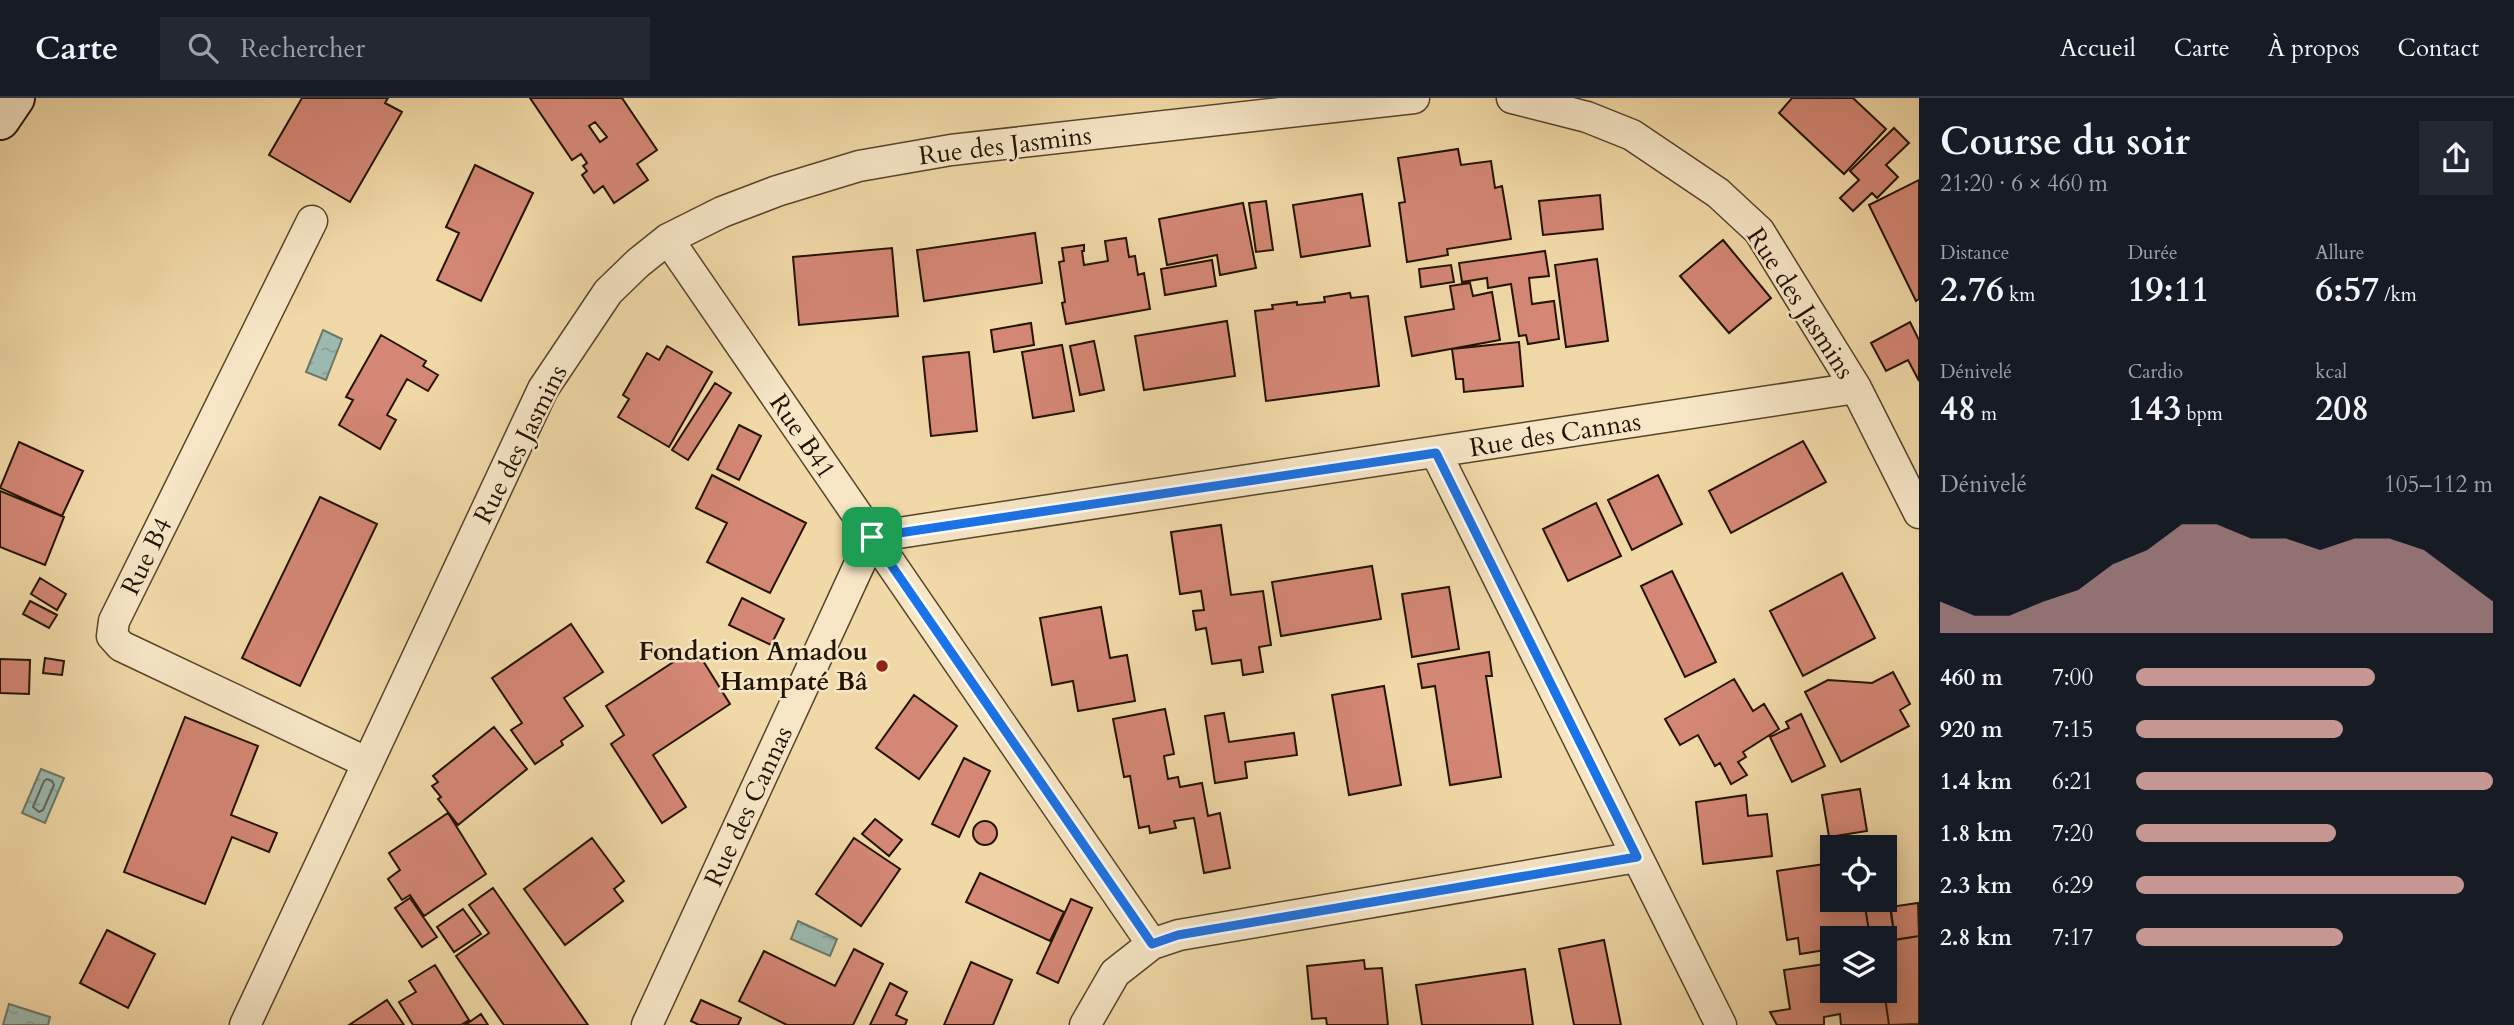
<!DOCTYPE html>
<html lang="fr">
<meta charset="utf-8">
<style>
:root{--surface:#171b24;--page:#242831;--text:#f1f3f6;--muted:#9ea1a6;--line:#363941;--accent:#c59692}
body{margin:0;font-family:Cardo,serif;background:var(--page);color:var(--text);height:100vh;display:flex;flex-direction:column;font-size:26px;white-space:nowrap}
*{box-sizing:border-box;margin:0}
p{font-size:23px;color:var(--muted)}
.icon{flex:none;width:38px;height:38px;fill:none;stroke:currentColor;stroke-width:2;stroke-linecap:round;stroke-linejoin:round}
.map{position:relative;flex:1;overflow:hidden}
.details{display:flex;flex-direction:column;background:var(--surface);width:595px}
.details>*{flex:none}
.fabs{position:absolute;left:1820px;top:737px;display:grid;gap:14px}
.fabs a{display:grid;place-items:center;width:77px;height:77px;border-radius:0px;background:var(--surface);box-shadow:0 4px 18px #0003;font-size:35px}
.pin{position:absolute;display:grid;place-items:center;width:60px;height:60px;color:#fff;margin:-30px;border-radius:14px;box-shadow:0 4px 10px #0006}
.round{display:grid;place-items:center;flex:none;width:74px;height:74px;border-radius:0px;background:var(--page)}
.overview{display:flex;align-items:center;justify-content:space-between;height:119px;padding:0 21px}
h1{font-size:38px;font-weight:600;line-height:52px}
.figures{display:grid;grid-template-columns:repeat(3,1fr);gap:10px;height:119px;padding:7px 21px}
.figures div{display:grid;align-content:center}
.figures b{font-size:35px;font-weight:600}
.figures small{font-size:19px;font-weight:400}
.figures p{font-size:19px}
.chart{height:196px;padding:14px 21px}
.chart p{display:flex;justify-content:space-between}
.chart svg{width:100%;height:126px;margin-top:7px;fill:var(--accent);opacity:.7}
ul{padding:0 21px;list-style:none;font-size:23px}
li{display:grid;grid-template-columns:112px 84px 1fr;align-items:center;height:52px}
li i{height:18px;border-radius:9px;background:var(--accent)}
header{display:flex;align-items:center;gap:42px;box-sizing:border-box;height:98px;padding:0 35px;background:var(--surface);border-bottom:2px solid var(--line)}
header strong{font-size:33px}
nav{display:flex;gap:38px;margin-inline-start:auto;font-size:24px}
.search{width:490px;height:63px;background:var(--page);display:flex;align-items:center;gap:18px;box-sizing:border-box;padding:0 24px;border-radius:0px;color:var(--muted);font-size:26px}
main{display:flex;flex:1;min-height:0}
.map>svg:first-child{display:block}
.water{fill:url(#water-ripples);stroke:#6c7769;stroke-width:2}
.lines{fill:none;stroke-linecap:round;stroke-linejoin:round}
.shore{stroke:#606658;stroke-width:2}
.building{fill:#d48775;stroke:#231300;stroke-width:2;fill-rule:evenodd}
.minor-casing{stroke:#56442a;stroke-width:33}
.secondary-casing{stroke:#231300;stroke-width:42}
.minor{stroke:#f6e6c6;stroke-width:30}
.secondary{stroke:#f6e6c6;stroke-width:38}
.route-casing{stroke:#fff;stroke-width:14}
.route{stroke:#1a73e8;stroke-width:9}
.poi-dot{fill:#8f2418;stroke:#f6e6c6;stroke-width:2.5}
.labels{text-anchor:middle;stroke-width:5;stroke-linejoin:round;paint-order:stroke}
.street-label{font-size:26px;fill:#231300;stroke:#f6e6c6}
.poi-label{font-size:26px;font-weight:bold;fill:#231300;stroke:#f6e6c6;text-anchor:end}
</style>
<header>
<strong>Carte</strong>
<div class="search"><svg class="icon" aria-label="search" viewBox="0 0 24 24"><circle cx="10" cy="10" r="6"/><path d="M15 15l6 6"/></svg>Rechercher</div>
<nav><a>Accueil</a><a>Carte</a><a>À propos</a><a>Contact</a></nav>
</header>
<main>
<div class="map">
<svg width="1919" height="927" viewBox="0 0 1919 927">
<defs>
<pattern id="water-ripples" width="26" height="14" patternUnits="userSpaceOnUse" patternTransform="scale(1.75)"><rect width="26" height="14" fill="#9cb9af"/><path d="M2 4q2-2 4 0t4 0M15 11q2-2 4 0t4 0" fill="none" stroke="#869e95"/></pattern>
</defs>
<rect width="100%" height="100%" fill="#f1d9a7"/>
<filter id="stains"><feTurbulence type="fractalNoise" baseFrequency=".00286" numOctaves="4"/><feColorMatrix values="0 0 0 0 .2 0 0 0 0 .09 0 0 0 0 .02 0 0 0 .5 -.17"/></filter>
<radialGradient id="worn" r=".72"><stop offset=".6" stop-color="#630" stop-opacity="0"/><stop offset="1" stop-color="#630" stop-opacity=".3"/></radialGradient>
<path class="water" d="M 323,232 L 342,241 L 326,282 L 306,274 Z
M 41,671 L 64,680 L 45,725 L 22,715 Z
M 798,823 L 837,841 L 830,858 L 791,841 Z
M 9,906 L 50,919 L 48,927 L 3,927 Z"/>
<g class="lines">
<path class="shore" d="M 47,681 L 52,683 L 54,687 L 43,712 L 39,714 L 33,709 L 44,683 Z"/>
</g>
<path class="building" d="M 302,0 L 388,0 L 385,5 L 402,14 L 350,104 L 269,57 Z
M 530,0 L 622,0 L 657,52 L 637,66 L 648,82 L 614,105 L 603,88 L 594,95 L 582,77 L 587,73 L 583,68 L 587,65 L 581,56 L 572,62 ZM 595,24 L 607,39 L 600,44 L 589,28 Z
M 1792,0 L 1853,0 L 1886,31 L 1844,76 L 1779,15 Z
M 1894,30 L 1909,45 L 1886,67 L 1898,79 L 1877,100 L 1872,95 L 1853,113 L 1840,100 L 1859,82 L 1850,73 Z
M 1458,51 L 1461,67 L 1491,63 L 1495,90 L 1502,88 L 1511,141 L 1447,151 L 1448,157 L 1407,164 L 1399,105 L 1405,104 L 1398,60 Z
M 475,67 L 533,95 L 481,203 L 437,182 L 459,135 L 446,129 Z
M 1919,82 L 1919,201 L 1916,203 L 1869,107 Z
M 1362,96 L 1370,148 L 1301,159 L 1293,107 Z
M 1600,97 L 1603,131 L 1543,137 L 1539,103 Z
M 1266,103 L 1273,152 L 1256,154 L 1249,105 Z
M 1243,105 L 1256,170 L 1220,177 L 1217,157 L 1167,167 L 1159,121 Z
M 1035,135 L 1042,185 L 924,203 L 917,152 Z
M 1126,140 L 1129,159 L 1135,158 L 1138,177 L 1144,175 L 1150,211 L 1066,226 L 1062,205 L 1065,204 L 1059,164 L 1064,163 L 1062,150 L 1084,147 L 1084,153 L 1082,153 L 1084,167 L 1108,163 L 1105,143 Z
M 1723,142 L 1771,200 L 1729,235 L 1680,178 Z
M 892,150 L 898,218 L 799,227 L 793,159 Z
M 1545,153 L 1549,178 L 1529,180 L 1532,206 L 1554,203 L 1559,241 L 1528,246 L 1526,237 L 1519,238 L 1511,186 L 1488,190 L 1487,180 L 1462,184 L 1459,165 Z
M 1597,161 L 1608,243 L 1566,249 L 1555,167 Z
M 1212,162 L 1216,188 L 1165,197 L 1161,171 Z
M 1451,167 L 1454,184 L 1421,189 L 1419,171 Z
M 1470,185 L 1473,198 L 1492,194 L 1500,242 L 1412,258 L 1405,219 L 1454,211 L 1450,188 Z
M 1350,195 L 1351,200 L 1368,198 L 1379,288 L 1266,303 L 1255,213 L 1273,211 L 1272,207 L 1297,204 L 1297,207 L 1325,204 L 1324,199 Z
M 1227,223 L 1235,278 L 1144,292 L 1135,238 Z
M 1910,224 L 1919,242 L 1919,283 L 1908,262 L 1886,273 L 1871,245 Z
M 1031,225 L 1034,247 L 994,254 L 991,232 Z
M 381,237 L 426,263 L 423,268 L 438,277 L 428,293 L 407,281 L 387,317 L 396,322 L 380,351 L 339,327 L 353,302 L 346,299 Z
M 1094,243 L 1104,292 L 1080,297 L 1070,248 Z
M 1519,244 L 1523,288 L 1464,294 L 1463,281 L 1456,281 L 1452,251 Z
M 1062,247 L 1074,313 L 1033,320 L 1022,254 Z
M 667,248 L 712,274 L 669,349 L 618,319 L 629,301 L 623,297 L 647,255 L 659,262 Z
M 969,254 L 977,333 L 931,338 L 923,259 Z
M 715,285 L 731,295 L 688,362 L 672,352 Z
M 739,327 L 761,338 L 739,382 L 717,371 Z
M 1803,343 L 1826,384 L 1731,435 L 1709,393 Z
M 19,344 L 83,373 L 62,418 L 0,390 Z
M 712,377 L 806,425 L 770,495 L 707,464 L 727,425 L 696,410 Z
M 1658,377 L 1682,426 L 1632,452 L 1608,402 Z
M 0,393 L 64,419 L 45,467 L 0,449 Z
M 320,399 L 377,426 L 300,588 L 242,560 Z
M 1596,405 L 1621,458 L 1568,483 L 1543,431 Z
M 1221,427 L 1231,497 L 1263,493 L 1271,547 L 1259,549 L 1263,574 L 1243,577 L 1241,562 L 1212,566 L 1206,530 L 1196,532 L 1193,513 L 1204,512 L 1201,493 L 1180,496 L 1171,434 Z
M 1372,468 L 1381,521 L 1281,538 L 1272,484 Z
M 1672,473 L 1716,564 L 1685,579 L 1641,488 Z
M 1842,475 L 1875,540 L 1803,578 L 1770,513 Z
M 40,480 L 66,496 L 57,512 L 31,496 Z
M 1449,489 L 1459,551 L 1412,559 L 1402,496 Z
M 742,500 L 784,521 L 771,547 L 729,527 Z
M 30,503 L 57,517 L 49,530 L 23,516 Z
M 1101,509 L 1110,560 L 1127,557 L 1135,603 L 1078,613 L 1073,583 L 1052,587 L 1040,520 Z
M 571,526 L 603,574 L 564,600 L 583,628 L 561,643 L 563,647 L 535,666 L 511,632 L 522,625 L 492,580 Z
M 695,550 L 730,606 L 653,657 L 686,709 L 662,725 L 611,646 L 624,637 L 606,608 Z
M 1489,554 L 1492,578 L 1486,578 L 1501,679 L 1450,687 L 1435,588 L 1422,590 L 1418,566 Z
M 45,560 L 64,563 L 62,577 L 43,575 Z
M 0,561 L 30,562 L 29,596 L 0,595 Z
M 1893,574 L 1910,606 L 1900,612 L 1909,628 L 1841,664 L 1805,594 L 1828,582 L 1872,585 Z
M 1734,581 L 1753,613 L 1764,606 L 1779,631 L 1743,654 L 1746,659 L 1738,664 L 1747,677 L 1731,686 L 1720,665 L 1715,668 L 1698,637 L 1680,647 L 1665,621 Z
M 1384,588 L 1401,687 L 1349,697 L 1332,597 Z
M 914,597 L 957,628 L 919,681 L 876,650 Z
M 1165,611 L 1174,656 L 1164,658 L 1168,681 L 1178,679 L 1180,689 L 1202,685 L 1208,718 L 1220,715 L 1230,770 L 1204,775 L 1194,720 L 1174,723 L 1176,730 L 1150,735 L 1149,728 L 1139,730 L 1130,678 L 1124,679 L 1113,621 Z
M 1224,615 L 1229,644 L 1294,635 L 1297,657 L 1245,664 L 1247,680 L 1215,685 L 1205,618 Z
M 1801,616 L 1825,668 L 1792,684 L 1770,639 L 1789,630 L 1786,624 Z
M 185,619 L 258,648 L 231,717 L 277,735 L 269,754 L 232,739 L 205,806 L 124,774 Z
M 494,629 L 527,671 L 458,727 L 438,701 L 441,699 L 432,688 L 438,684 L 433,678 Z
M 964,660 L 990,673 L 959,739 L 932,726 Z
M 1860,691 L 1867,733 L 1829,739 L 1822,697 Z
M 1746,697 L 1748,718 L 1767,716 L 1772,758 L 1703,766 L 1696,704 Z
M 448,715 L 486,776 L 424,818 L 410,797 L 402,802 L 388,781 L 400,772 L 389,755 Z
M 875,721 L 902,742 L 889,758 L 862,736 Z
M973 735a12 12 0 1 1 24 0a12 12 0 1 1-24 0Z
M 592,740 L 624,783 L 614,791 L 623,803 L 565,847 L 524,791 Z
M 854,740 L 900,771 L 861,828 L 816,796 Z
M 1832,765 L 1832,802 L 1864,802 L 1870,840 L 1832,840 L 1832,851 L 1800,856 L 1798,840 L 1787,842 L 1777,773 Z
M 980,775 L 1064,814 L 1050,843 L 966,804 Z
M 493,790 L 588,927 L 504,927 L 456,858 L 489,835 L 469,807 Z
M 1889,798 L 1895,842 L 1885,843 L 1885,840 L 1870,840 L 1864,802 L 1885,802 L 1885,799 Z
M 410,800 L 437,839 L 422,849 L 395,810 Z
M 1071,801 L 1092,810 L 1058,885 L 1037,875 Z
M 1918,805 L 1919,838 L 1895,842 L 1890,809 Z
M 463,811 L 481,836 L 454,854 L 437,829 Z
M 107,832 L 155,856 L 128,910 L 80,885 Z
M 1919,838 L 1919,926 L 1889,927 L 1884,892 L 1885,843 Z
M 1604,842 L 1621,927 L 1574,927 L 1559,851 Z
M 854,851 L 883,866 L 853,927 L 787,927 L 739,903 L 764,853 L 835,888 Z
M 1364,862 L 1365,871 L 1382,870 L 1388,927 L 1327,927 L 1326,920 L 1312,921 L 1307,868 Z
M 971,864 L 1012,882 L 993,927 L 944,927 Z
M 1832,865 L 1832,892 L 1884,892 L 1889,927 L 1841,927 L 1840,916 L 1824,919 L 1824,927 L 1777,927 L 1770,914 L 1790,911 L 1784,872 Z
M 435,867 L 469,922 L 461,927 L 413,927 L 399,904 L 416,894 L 409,883 Z
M 1525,871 L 1533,927 L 1422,927 L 1416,887 Z
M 890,885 L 907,894 L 896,917 L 907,922 L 905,927 L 870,927 Z
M 387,902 L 404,927 L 349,927 Z
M 701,902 L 741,920 L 738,927 L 699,927 L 691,923 Z
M 481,916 L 488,927 L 465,927 Z"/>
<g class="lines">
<defs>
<path id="minor" d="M 1512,0 L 1587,19 L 1632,37 L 1718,95 L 1759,133 L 1856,290 L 1919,415
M 312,123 L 114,523 L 112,538 L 121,548 L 368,665
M 668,141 L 1152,846
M 1436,355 L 1721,927
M 245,927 L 543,291 L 608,194 L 638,165 L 668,141 L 722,114 L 777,93 L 859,68 L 951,52 L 1414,0
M 647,927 L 872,439 L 1856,290
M 1085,927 L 1115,875 L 1152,846 L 1179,837 L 1637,759"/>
<path id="secondary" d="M 0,22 L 15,0"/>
</defs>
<use href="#minor" class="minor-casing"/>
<use href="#secondary" class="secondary-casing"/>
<use href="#minor" class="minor"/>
<use href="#secondary" class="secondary"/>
</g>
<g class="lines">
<defs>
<path id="route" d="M 1436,355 L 1637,759 L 1178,837 L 1152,846 L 872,439 Z"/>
</defs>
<use href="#route" class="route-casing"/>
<use href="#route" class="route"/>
</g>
<circle class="poi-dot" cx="882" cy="568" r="7"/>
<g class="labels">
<g class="street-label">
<text transform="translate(1005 47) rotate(-7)" y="9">Rue des Jasmins</text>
<text transform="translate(1801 205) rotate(57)" y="9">Rue des Jasmins</text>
<text transform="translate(1555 336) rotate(-9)" y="9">Rue des Cannas</text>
<text transform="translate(803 338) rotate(56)" y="9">Rue B41</text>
<text transform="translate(520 346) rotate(-63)" y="9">Rue des Jasmins</text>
<text transform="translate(146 458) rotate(-64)" y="9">Rue B4</text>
<text transform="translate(748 708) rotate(-65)" y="9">Rue des Cannas</text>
</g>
<g class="poi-label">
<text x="868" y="562">Fondation Amadou<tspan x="868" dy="30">Hampaté Bâ</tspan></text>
</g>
</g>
<rect width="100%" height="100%" filter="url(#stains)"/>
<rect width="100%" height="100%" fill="url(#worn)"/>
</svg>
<div class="fabs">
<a><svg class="icon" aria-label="locate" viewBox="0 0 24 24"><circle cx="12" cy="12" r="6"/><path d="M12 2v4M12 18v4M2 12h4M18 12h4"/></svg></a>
<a><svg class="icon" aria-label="layers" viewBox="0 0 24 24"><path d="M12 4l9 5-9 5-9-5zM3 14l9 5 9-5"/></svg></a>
</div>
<div class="pin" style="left:872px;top:439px;background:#1e9e55"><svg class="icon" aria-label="arrive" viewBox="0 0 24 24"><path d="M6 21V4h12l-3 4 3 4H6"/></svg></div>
</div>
<section class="details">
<div class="overview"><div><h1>Course du soir</h1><p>21:20 · 6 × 460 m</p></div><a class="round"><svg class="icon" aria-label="share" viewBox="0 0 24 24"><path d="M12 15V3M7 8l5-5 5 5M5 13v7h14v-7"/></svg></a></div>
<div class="figures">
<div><p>Distance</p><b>2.76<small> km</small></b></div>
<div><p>Durée</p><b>19:11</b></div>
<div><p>Allure</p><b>6:57<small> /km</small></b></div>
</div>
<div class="figures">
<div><p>Dénivelé</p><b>48<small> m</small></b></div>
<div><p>Cardio</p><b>143<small> bpm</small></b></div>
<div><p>kcal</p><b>208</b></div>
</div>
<div class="chart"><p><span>Dénivelé</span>105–112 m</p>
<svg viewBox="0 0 160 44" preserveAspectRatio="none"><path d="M0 44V33L10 38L20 38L30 33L40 29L50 20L60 15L70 6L80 6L90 11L100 11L110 15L120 11L130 11L140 15L150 24L160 33V44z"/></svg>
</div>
<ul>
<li><b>460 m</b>7:00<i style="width:67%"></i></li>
<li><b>920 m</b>7:15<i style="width:58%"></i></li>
<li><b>1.4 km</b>6:21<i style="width:100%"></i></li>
<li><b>1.8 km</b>7:20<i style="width:56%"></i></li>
<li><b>2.3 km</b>6:29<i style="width:92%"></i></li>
<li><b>2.8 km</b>7:17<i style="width:58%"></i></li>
</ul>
</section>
</main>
